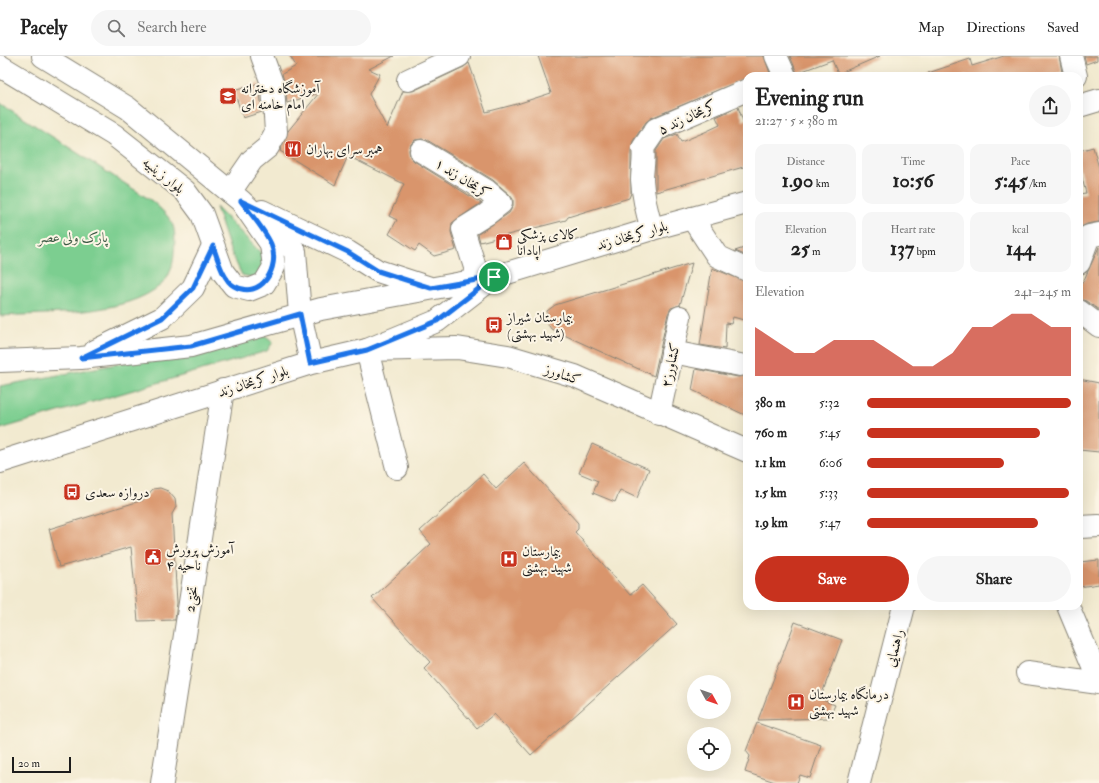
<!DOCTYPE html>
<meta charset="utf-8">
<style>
:root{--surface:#fff;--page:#f6f6f6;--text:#222;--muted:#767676;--line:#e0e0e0;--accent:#c8321e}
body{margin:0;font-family:"IM FELL Double Pica",Amiri,serif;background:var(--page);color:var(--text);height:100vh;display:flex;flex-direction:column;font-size:15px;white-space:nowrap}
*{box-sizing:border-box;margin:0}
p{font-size:13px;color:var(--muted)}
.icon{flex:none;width:22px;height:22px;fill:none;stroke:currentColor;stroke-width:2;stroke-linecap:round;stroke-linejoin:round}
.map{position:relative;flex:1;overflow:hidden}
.drawer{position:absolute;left:743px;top:16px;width:340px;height:538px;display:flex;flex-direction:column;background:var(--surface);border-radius:12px;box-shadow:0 4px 16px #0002}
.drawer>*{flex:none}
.needle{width:26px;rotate:130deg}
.tools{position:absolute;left:687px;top:619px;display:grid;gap:8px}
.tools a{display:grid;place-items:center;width:44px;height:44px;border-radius:50%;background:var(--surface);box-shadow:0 4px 16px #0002;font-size:20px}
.scale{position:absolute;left:12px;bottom:10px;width:59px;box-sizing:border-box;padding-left:4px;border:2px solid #1c1c1c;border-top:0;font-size:11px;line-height:14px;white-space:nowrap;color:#1c1c1c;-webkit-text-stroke:3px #fcf5e5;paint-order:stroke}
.pin{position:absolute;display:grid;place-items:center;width:34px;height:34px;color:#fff;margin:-17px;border:2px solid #fff;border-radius:50%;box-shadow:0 1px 4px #0007}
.round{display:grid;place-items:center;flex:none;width:42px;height:42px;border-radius:21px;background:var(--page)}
.head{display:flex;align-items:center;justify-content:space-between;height:68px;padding:0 12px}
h1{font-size:22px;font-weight:700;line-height:30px}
.figures{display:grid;grid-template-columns:repeat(3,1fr);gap:6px;height:68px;padding:4px 12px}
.figures div{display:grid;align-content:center;border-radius:10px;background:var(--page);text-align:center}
.figures b{font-size:20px;font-weight:700}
.figures small{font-size:11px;font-weight:400}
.figures p{font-size:11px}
.chart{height:112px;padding:8px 12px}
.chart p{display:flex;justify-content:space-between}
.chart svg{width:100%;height:72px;margin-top:4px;fill:var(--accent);opacity:.7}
.action{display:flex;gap:8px;margin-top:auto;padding:8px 12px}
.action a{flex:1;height:46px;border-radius:24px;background:var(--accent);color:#fff;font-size:16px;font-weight:700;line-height:46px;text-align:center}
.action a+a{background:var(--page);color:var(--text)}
ul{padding:0 12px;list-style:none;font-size:13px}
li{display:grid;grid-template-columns:64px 48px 1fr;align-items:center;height:30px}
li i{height:10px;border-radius:5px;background:var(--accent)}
header{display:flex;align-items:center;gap:24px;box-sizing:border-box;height:56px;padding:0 20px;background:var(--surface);border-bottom:1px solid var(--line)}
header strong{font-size:19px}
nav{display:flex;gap:22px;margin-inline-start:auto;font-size:14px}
.search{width:280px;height:36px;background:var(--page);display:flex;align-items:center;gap:10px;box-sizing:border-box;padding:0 14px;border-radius:22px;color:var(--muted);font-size:15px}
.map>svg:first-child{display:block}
.green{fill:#7bce90;stroke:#4c7556}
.building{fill:#d9956c}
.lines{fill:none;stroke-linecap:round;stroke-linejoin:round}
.minor-casing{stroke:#878376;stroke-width:24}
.major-casing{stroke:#878376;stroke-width:24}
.minor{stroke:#fff;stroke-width:22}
.major{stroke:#fff;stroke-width:22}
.route-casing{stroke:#fff;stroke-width:8}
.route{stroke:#1a73e8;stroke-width:5}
.labels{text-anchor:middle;stroke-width:4;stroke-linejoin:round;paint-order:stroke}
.poi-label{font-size:14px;fill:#1c1c1c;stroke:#fcf5e5;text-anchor:start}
.street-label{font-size:14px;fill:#1c1c1c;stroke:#fcf5e5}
.park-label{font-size:14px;fill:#3d5a45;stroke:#fcf5e5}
</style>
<header>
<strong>Pacely</strong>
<div class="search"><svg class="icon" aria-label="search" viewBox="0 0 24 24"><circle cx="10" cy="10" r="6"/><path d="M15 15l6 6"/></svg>Search here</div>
<nav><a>Map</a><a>Directions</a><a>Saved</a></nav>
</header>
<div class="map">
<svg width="1099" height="727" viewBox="0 0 1099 727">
<rect width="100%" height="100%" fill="#fcf5e5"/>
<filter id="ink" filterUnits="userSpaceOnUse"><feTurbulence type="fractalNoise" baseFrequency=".025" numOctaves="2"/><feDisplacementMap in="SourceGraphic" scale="8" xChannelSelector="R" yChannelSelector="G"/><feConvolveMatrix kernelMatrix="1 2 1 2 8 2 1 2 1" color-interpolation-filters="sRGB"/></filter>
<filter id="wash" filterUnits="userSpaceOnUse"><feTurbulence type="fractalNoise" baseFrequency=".012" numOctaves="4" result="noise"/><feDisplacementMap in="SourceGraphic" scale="16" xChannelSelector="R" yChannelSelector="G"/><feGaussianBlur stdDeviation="0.9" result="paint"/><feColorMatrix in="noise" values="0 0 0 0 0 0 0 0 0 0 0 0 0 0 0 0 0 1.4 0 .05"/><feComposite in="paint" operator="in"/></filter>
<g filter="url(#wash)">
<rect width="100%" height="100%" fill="#f2ead0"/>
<path class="green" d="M 0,47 L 152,145 C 173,164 177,168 174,197 C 174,206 170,221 162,228 C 126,260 47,257 0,260 Z
M 216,151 L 264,200 L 264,215 L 255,222 L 242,219 L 230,194 Z
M 266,280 L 273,286 L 267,295 L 0,373 L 0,330 Z"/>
<g id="blocks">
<path class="building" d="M 290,0 L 394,0 L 369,13 L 380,18 L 369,38 L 387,72 L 403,35 L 413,35 L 464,11 L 469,7 L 486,56 L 517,48 L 551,37 L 538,0 L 764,0 L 771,20 L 747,20 L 747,22 L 651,62 L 646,66 L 633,85 L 631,93 L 631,137 L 629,142 L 568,161 L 566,164 L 480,186 L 478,178 L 509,157 L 513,150 L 513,143 L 509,138 L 493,124 L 427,84 L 422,83 L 415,84 L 411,88 L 409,94 L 410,101 L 414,105 L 481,147 L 452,167 L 451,176 L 456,194 L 434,200 L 419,189 L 415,195 L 389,178 L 397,164 L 389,160 L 404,128 L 348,100 L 335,129 L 280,95 L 288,75 L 319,37 L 287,47 L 285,29 L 282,18 L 296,10 Z
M 790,0 L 880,0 L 838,18 L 832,4 L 797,17 Z
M 1004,0 L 1059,0 L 1062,16 L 1047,20 L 929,20 L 928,17 L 970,3 L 972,10 Z
M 1084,0 L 1097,0 L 1097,4 L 1086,8 Z
M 259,27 L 262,56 L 243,62 L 234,35 Z
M 738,51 L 743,65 L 747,63 L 747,110 L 656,136 L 656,95 L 664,83 L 677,78 L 681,86 L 705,76 L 720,69 L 716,61 Z
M 1093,91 L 1099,112 L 1099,166 L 1087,168 L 1079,172 L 1079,138 L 1086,137 L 1079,111 L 1079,95 Z
M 747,191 L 747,200 L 735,195 Z
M 1099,191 L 1099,254 L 1086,245 L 1079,243 L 1079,225 L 1083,226 Z
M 692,207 L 680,249 L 671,252 L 668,258 L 654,320 L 551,273 L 546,265 L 547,255 L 555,249 Z
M 712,212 L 747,226 L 747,265 L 733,261 L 731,268 L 726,267 L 725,293 L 700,289 Z
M 696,313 L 738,321 L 747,319 L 747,360 L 692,334 Z
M 1079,323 L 1099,327 L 1099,396 L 1079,394 Z
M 592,388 L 649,413 L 637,442 L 620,434 L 615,446 L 593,437 L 598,425 L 579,417 Z
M 524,407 L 578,467 L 578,473 L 575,476 L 630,539 L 642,529 L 677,568 L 531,699 L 494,658 L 477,672 L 424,612 L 430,606 L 372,542 L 431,488 L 420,475 L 483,418 L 496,433 Z
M 160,432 L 168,435 L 175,443 L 176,451 L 172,458 L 177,547 L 175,564 L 138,565 L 131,491 L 59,511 L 49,473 L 143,444 L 153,433 Z
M 1099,504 L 1099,528 L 1079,531 L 1079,506 Z
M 795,566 L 842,584 L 820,643 L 835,649 L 829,662 L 758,664 Z
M 757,667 L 821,689 L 810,722 L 800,719 L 797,727 L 778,727 L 745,716 L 750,700 L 746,695 Z"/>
</g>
</g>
<g filter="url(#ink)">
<use href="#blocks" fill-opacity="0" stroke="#878376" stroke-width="1"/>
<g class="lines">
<defs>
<path id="minor" d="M 776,0 L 785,20
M 1071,0 L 1076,20
M 408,24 L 459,0
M 421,95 L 487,135 L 501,147 L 487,158 L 463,173 L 479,224
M 230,136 L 252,104 L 268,91 L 276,76 L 273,30 L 262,0
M 692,162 L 717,200 L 747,214
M 652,173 C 647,157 643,141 642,124 C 642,112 645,104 643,92 L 656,73 L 747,34
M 1079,207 L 1089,180 L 1099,178
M 1079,255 L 1099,270
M 672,296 L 740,309
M 659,358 L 680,261
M 397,412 L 367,294 L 457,292 L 508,300 L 575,320 L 747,395
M 1080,471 L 1099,470
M 1068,550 L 1099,624
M 1027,617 L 1099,627
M 162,727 L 223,334
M 859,727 L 904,550"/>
<path id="major" d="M 43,0 L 128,52 L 241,145 L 295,195 L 300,258 L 311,307
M 0,10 L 114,79 L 185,135 L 202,158 L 223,216 L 234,230 L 249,234 L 264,228 L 274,211 L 271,188 L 241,145
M 1079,50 L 1099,44
M 262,155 L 348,196 L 378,215 L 430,232
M 95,295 L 162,262 L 193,232 L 213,190
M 0,305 L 81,302 L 191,290 L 321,253 L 494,221 L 652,173 L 747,147
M 0,406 L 311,307 L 367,294 L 437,265 L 490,224"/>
</defs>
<use href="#minor" class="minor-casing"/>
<use href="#major" class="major-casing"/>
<use href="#minor" class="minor"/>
<use href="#major" class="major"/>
</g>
</g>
<g class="lines" filter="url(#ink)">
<defs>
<path id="route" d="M 241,145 L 348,196 L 378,215 L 431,232 L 494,221 L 437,265 L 367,294 L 310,307 L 300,258 L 191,290 L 81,302 L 162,262 L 193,232 L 213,190 C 217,201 223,224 234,230 C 261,245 281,211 271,188 C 265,174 250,157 241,145 Z"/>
</defs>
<use href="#route" class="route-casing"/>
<use href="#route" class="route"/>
</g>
<defs>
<symbol id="school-square" viewBox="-11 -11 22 22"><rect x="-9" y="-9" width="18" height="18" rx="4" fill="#c8321e" stroke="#fcf5e5"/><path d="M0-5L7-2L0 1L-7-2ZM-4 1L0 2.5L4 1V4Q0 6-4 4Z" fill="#fff"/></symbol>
<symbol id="restaurant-square" viewBox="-11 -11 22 22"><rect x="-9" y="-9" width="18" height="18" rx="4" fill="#c8321e" stroke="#fcf5e5"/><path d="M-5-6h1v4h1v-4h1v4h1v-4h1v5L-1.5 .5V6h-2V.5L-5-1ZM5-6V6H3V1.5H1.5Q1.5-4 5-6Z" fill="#fff"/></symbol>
<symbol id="shop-square" viewBox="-11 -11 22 22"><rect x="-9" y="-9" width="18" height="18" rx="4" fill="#c8321e" stroke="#fcf5e5"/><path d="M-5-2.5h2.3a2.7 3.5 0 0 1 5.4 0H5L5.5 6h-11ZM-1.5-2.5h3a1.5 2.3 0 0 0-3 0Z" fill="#fff"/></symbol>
<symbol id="bus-square" viewBox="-11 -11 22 22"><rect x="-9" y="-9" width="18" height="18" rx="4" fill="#c8321e" stroke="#fcf5e5"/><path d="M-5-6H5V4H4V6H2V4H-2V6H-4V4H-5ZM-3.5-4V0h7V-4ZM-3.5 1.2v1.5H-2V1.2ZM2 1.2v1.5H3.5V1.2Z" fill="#fff"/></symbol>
<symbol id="civic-square" viewBox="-11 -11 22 22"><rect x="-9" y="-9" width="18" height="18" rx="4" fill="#c8321e" stroke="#fcf5e5"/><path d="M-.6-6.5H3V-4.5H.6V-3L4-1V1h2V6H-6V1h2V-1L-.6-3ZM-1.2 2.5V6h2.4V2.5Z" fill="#fff"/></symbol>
<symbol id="hospital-square" viewBox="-11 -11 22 22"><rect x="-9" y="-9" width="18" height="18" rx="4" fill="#c8321e" stroke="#fcf5e5"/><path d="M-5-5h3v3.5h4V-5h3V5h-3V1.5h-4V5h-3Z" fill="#fff"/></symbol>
</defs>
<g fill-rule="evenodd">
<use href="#school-square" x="218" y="30" width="20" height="20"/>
<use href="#restaurant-square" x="283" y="83" width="20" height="20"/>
<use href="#shop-square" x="494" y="176" width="20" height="20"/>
<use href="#bus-square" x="484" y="259" width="20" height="20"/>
<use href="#bus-square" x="62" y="426" width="20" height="20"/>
<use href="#civic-square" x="143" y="491" width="20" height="20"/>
<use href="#hospital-square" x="499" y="493" width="20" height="20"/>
<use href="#hospital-square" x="786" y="636" width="20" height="20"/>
</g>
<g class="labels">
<g class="poi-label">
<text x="241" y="37">آموزشگاه دخترانه<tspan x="241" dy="16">امام خامنه ای</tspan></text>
<text x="306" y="98">همبر سرای بهاران</text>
<text x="517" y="183">کالای پزشکی<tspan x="517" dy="16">اپادانا</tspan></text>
<text x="507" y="266">بیمارستان شیراز<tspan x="507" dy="16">(شهید بهشتی)</tspan></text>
<text x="85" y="441">دروازه سعدی</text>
<text x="166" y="498">آموزش پرورش<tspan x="166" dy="16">ناحیه ۴</tspan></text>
<text x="522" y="500">بیمارستان<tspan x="522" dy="16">شهید بهشتی</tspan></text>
<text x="809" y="643">درمانگاه بیمارستان<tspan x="809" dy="16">شهید بهشتی</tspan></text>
</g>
<g class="street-label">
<text transform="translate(687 61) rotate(-25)" y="5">کریمخان زند ۵</text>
<text transform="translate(164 119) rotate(39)" y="5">بلوار زینبیه</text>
<text transform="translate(463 122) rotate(32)" y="5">کریمخان زند ۱</text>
<text transform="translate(632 179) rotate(-16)" y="5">بلوار کریمخان زند</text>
<text transform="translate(670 309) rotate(-78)" y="5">کشاورز۲</text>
<text transform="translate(563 318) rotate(18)" y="5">کشاورز</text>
<text transform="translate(253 325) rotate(-18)" y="5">بلوار کریمخان زند</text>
<text transform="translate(191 543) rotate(-81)" y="5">2تختی</text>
<text transform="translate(894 592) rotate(-76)" y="5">راهنمایی</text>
</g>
<g class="park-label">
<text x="73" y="186">پارک ولی عصر</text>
</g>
</g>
</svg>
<div class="tools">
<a><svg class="needle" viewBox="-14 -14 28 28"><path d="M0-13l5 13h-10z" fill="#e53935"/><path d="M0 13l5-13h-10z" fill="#767676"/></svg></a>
<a><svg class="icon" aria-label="locate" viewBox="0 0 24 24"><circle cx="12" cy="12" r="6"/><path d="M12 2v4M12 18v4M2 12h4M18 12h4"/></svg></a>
</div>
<div class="scale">20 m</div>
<div class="pin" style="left:494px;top:221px;background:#1e9e55"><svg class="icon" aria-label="arrive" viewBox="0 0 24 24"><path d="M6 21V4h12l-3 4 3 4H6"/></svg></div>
<section class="drawer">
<div class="head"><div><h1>Evening run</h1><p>21:27 · 5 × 380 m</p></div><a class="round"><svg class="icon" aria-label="share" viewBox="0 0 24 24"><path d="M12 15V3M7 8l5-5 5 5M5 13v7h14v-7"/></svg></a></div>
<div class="figures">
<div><p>Distance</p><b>1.90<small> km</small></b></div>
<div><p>Time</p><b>10:56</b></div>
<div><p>Pace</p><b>5:45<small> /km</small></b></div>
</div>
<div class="figures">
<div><p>Elevation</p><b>25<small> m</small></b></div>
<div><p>Heart rate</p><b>137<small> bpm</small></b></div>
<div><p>kcal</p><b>144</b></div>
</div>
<div class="chart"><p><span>Elevation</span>241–245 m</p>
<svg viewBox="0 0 160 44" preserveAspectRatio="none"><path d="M0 44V14L10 22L20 30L30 30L40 22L50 22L60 22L70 30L80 38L90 38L100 30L110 14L120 14L130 6L140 6L150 14L160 14V44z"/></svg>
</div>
<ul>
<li><b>380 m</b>5:32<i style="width:100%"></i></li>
<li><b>760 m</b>5:45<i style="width:85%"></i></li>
<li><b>1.1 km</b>6:06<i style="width:67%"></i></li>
<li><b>1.5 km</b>5:33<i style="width:99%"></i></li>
<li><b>1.9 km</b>5:47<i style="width:84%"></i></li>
</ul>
<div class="action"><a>Save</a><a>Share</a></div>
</section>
</div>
